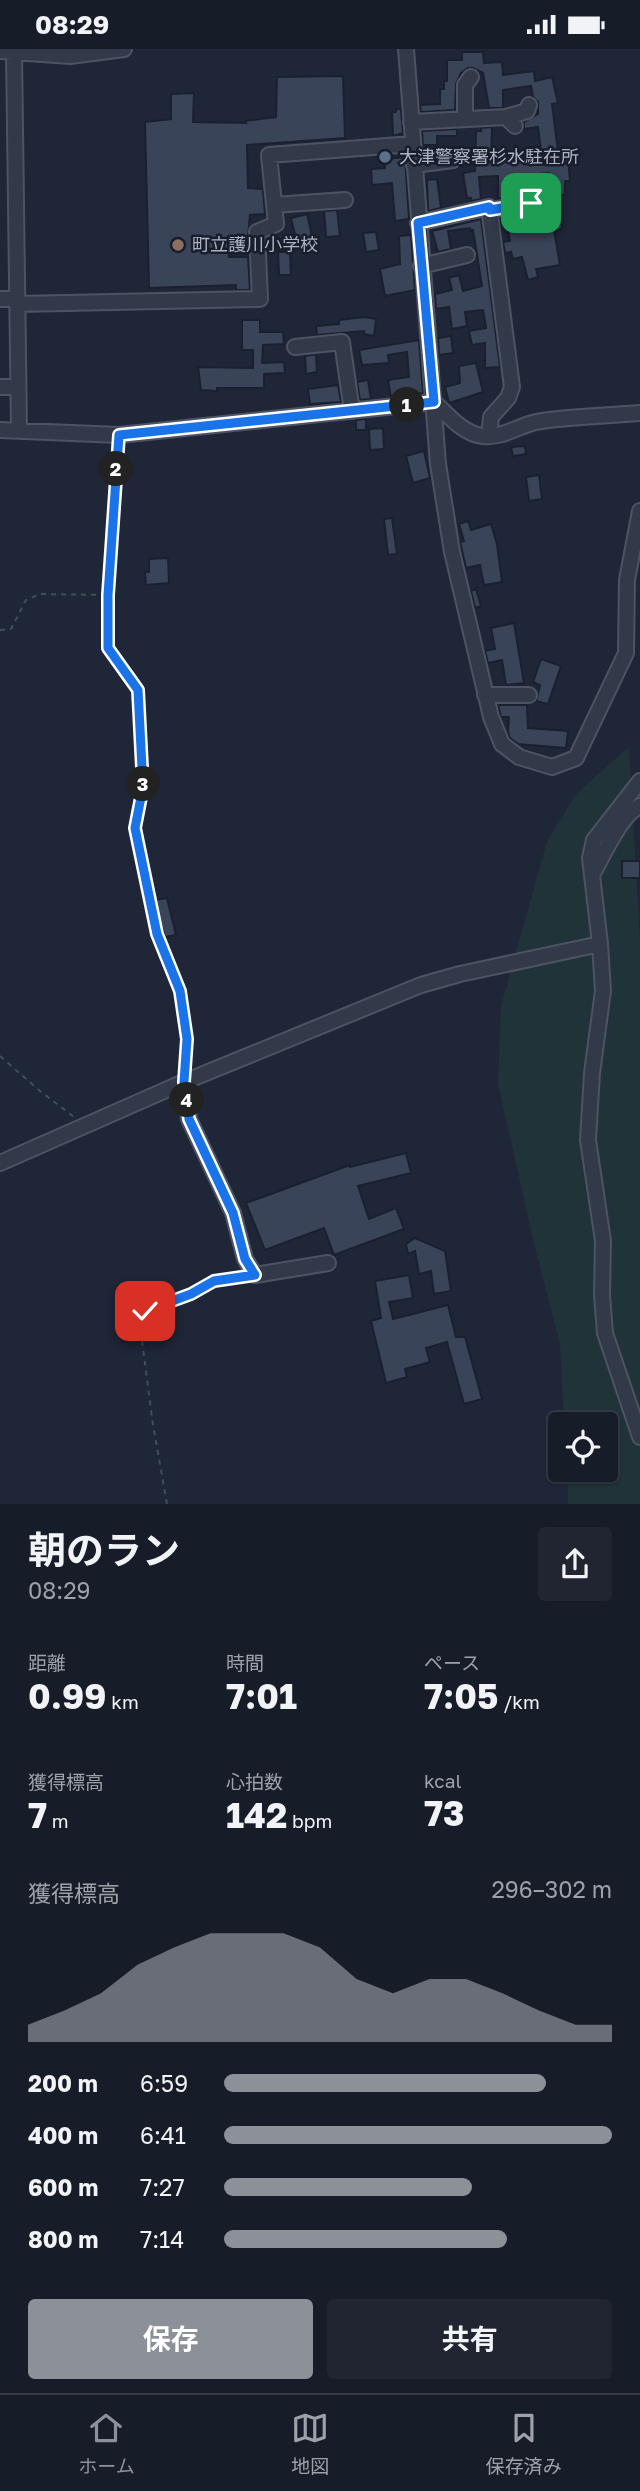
<!DOCTYPE html>
<html lang="ja">
<meta charset="utf-8">
<style>
:root{--surface:#171c29;--page:#202531;--text:#f1f3f6;--muted:#9ea1a8;--line:#363a46;--accent:#8c9099}
body{margin:0;font-family:"Golos Text","Noto Sans JP",sans-serif;background:var(--page);color:var(--text);height:100vh;display:flex;flex-direction:column;font-size:26px;white-space:nowrap}
*{box-sizing:border-box;margin:0}
p{font-size:23px;color:var(--muted)}
.icon{flex:none;width:38px;height:38px;fill:none;stroke:currentColor;stroke-width:2;stroke-linecap:round;stroke-linejoin:round}
.map{position:relative;height:1455px;overflow:hidden}
.details{display:flex;flex-direction:column;background:var(--surface);flex:1}
.details>*{flex:none}
.controls{position:absolute;left:548px;top:1363px;display:grid;gap:14px}
.controls a{display:grid;place-items:center;width:70px;height:70px;border-radius:7px;background:var(--surface);box-shadow:0 2px 5px #0004,0 0 0 2px var(--line);font-size:35px}
.pin{position:absolute;display:grid;place-items:center;width:60px;height:60px;color:#fff;margin:-30px;border-radius:14px;box-shadow:0 4px 10px #0006}
.km{position:absolute;width:35px;height:35px;margin:-18px;border-radius:50%;background:#222;color:#fff;font-size:19px;line-height:35px;text-align:center}
.round{display:grid;place-items:center;flex:none;width:74px;height:74px;border-radius:7px;background:var(--page)}
.head{display:flex;align-items:center;justify-content:space-between;height:119px;padding:0 28px}
h1{font-size:38px;font-weight:700;line-height:52px}
.stats{display:grid;grid-template-columns:repeat(3,1fr);gap:10px;height:119px;padding:7px 28px}
.stats div{display:grid;align-content:center}
.stats b{font-size:35px;font-weight:700}
.stats small{font-size:19px;font-weight:400}
.stats p{font-size:19px}
.chart{height:196px;padding:14px 28px}
.chart p{display:flex;justify-content:space-between}
.chart svg{width:100%;height:126px;margin-top:7px;fill:var(--accent);opacity:.7}
.cta{display:flex;gap:14px;margin-top:auto;padding:14px 28px}
.cta a{flex:1;height:80px;border-radius:7px;background:var(--accent);color:#fff;font-size:28px;font-weight:700;line-height:80px;text-align:center}
.cta a+a{background:var(--page);color:var(--text)}
ul{padding:0 28px;list-style:none;font-size:23px}
li{display:grid;grid-template-columns:112px 84px 1fr;align-items:center;height:52px}
li i{height:18px;border-radius:9px;background:var(--accent)}
.status{display:flex;justify-content:space-between;align-items:center;height:49px;padding:0 35px;background:var(--surface);direction:ltr}
.status svg{height:19px;fill:currentColor}
.dock{display:flex;justify-content:space-around;align-items:center;height:98px;border-top:2px solid var(--line);background:var(--surface);font-size:19px;color:var(--muted)}
.dock a{display:grid;justify-items:center;gap:4px}
.dock .selected{color:var(--accent)}
.map>svg:first-child{display:block}
.green{fill:#203338}
.building{fill:#3a4458;stroke:#1a202e;stroke-width:2}
.lines{fill:none;stroke-linecap:round;stroke-linejoin:round}
.minor-casing{stroke:#4d5363;stroke-width:18}
.path{stroke:#3e5056;stroke-width:2;stroke-dasharray:5 5;stroke-linecap:butt}
.minor{stroke:#323948;stroke-width:14}
.route-casing{stroke:#fff;stroke-width:14}
.route{stroke:#1a73e8;stroke-width:9}
.service-dot{fill:#5c6f8a;stroke:#181e2c;stroke-width:2.5}
.education-dot{fill:#8d6e63;stroke:#181e2c;stroke-width:2.5}
.labels{text-anchor:middle;stroke-width:5;stroke-linejoin:round;paint-order:stroke}
.poi-label{font-size:18px;fill:#acb3c5;stroke:#181e2c;text-anchor:start}
</style>
<div class="status"><b>08:29</b><svg viewBox="0 0 49 12"><path d="M0 12V9h3v3zM5 12V6h3v6zM10 12V3h3v9zM15 12V0h3v12zM26 1h20v11H26zM47 4h2v5h-2z"/></svg></div>
<div class="map">
<svg width="640" height="1455" viewBox="0 0 640 1455">
<rect width="100%" height="100%" fill="#1f2637"/>
<path class="green" d="M 629,698 L 640,889 L 640,1455 L 568,1455 L 567,1421 L 606,1421 L 606,1376 L 564,1376 L 560,1295 L 533,1191 L 498,1035 L 501,957 L 547,792 L 577,744 Z"/>
<path class="building" d="M 462,3 L 483,3 L 484,14 L 502,13 L 503,26 L 534,22 L 535,32 L 552,28 L 558,54 L 552,55 L 559,110 L 568,110 L 570,132 L 565,132 L 565,146 L 558,146 L 562,180 L 554,181 L 560,216 L 536,220 L 538,228 L 528,231 L 522,208 L 513,210 L 511,203 L 505,204 L 503,193 L 510,192 L 505,168 L 517,166 L 519,177 L 545,170 L 542,151 L 550,150 L 549,124 L 527,126 L 530,145 L 498,150 L 498,127 L 479,128 L 481,150 L 471,152 L 471,149 L 467,149 L 463,124 L 475,122 L 476,82 L 481,82 L 481,79 L 492,78 L 491,113 L 542,110 L 538,78 L 524,80 L 524,73 L 538,65 L 538,53 L 533,48 L 531,37 L 503,41 L 503,59 L 489,59 L 483,24 L 473,19 L 468,19 L 461,24 L 456,35 L 455,61 L 421,63 L 420,56 L 440,55 L 440,40 L 444,40 L 444,32 L 447,32 L 447,11 L 462,11 Z
M 343,27 L 345,89 L 247,96 L 248,139 L 263,140 L 265,165 L 250,166 L 248,188 L 228,188 L 229,208 L 248,208 L 250,241 L 236,241 L 236,236 L 149,239 L 145,73 L 171,70 L 171,45 L 194,44 L 193,73 L 246,74 L 245,72 L 276,68 L 277,28 Z
M 396,60 L 401,60 L 403,84 L 393,87 L 392,63 L 396,63 Z
M 457,80 L 457,87 L 437,87 L 437,96 L 423,96 L 422,82 Z
M 405,108 L 409,170 L 395,172 L 392,134 L 372,136 L 371,120 L 385,119 L 384,110 Z
M 437,130 L 441,159 L 428,162 L 427,131 Z
M 337,161 L 340,187 L 326,188 L 324,162 Z
M 307,165 L 313,191 L 297,195 L 291,169 Z
M 481,170 L 500,318 L 485,319 L 485,294 L 472,296 L 469,282 L 486,279 L 483,261 L 465,263 L 467,277 L 452,280 L 449,258 L 436,260 L 435,245 L 452,241 L 449,229 L 459,226 L 463,242 L 482,237 L 473,181 L 471,182 L 470,179 L 448,182 L 451,200 L 438,203 L 432,182 Z
M 376,183 L 379,201 L 366,203 L 363,184 Z
M 411,186 L 415,241 L 385,247 L 380,220 L 400,215 L 399,187 Z
M 278,203 L 290,203 L 291,226 L 279,226 Z
M 364,268 L 376,270 L 374,287 L 364,285 L 364,282 L 317,286 L 316,277 L 339,275 L 339,271 Z
M 242,271 L 260,271 L 260,283 L 283,283 L 284,295 L 263,296 L 262,314 L 284,313 L 285,324 L 264,325 L 264,339 L 217,339 L 217,342 L 201,341 L 198,318 L 253,319 L 253,301 L 242,301 Z
M 451,287 L 453,304 L 439,306 L 438,289 Z
M 419,291 L 423,344 L 391,348 L 388,331 L 409,328 L 407,303 L 388,306 L 389,314 L 362,316 L 359,301 Z
M 316,305 L 317,323 L 306,325 L 305,307 Z
M 476,314 L 483,343 L 449,354 L 445,338 L 460,334 L 459,317 Z
M 368,331 L 371,350 L 360,351 L 357,333 Z
M 338,336 L 341,353 L 310,355 L 308,340 Z
M 366,370 L 366,381 L 356,381 L 356,371 Z
M 383,379 L 384,400 L 370,401 L 369,380 Z
M 525,397 L 526,405 L 513,407 L 511,398 Z
M 424,402 L 430,429 L 413,434 L 406,407 Z
M 539,426 L 542,450 L 529,452 L 526,428 Z
M 392,469 L 397,505 L 388,506 L 384,470 Z
M 468,472 L 471,481 L 491,475 L 497,495 L 502,533 L 484,536 L 480,516 L 466,519 L 460,493 L 464,492 L 459,475 Z
M 168,509 L 169,534 L 146,536 L 145,523 L 149,523 L 149,510 Z
M 476,540 L 481,557 L 475,559 L 471,542 Z
M 514,574 L 524,634 L 506,636 L 502,611 L 488,614 L 485,602 L 495,600 L 491,579 Z
M 541,610 L 561,617 L 548,655 L 536,652 L 540,636 L 533,633 Z
M 498,656 L 527,656 L 528,679 L 568,682 L 566,699 L 518,695 L 510,689 L 508,683 L 509,668 L 501,668 Z
M 622,812 L 640,812 L 640,829 L 622,829 Z
M 167,849 L 176,886 L 165,888 L 154,851 Z
M 406,1104 L 411,1124 L 358,1137 L 369,1170 L 396,1159 L 404,1180 L 334,1206 L 324,1179 L 265,1201 L 246,1154 L 350,1116 L 350,1118 Z
M 415,1189 L 445,1202 L 451,1242 L 434,1245 L 431,1222 L 419,1225 L 415,1202 L 408,1205 L 406,1195 Z
M 409,1226 L 413,1249 L 389,1253 L 393,1270 L 448,1256 L 456,1288 L 465,1288 L 482,1350 L 464,1355 L 447,1293 L 426,1299 L 430,1313 L 405,1320 L 407,1328 L 386,1334 L 371,1272 L 381,1269 L 375,1232 Z"/>
<g class="lines">
<defs>
<path id="minor" d="M 406,0 L 438,415 L 452,503 L 491,668 L 502,695 L 519,708 L 552,718 L 576,709 L 626,604 L 627,531 L 640,462
M 0,2 L 70,7 L 124,0
M 14,3 L 19,382
M 506,68 L 527,62 L 529,56
M 465,70 L 465,36 L 471,28
M 411,73 L 506,68 L 515,77
M 414,116 L 453,111
M 274,156 L 345,151
M 490,161 L 531,154
M 418,174 L 489,158 L 512,338 L 508,349 L 491,368 L 489,387
M 421,217 L 467,206
M 0,250 L 18,250
M 18,255 L 260,250 L 257,183 L 276,175 L 269,106 L 413,95
M 295,298 L 342,293 L 352,362
M 0,338 L 18,338
M 0,381 L 119,386 L 434,353 C 448,366 463,385 483,387 C 503,389 518,377 536,373 C 566,367 608,367 640,364
M 485,646 L 529,646
M 640,732 L 594,791 L 590,809 L 600,895 L 603,942 L 592,1024 L 588,1091 L 603,1192 L 602,1246 L 605,1284 L 640,1388
M 592,826 C 603,807 621,765 640,757
M 184,1033 L 189,1070 L 233,1164 L 245,1210 L 255,1226 L 328,1214
M 0,1114 L 184,1033 L 421,936 L 460,925 L 600,895"/>
</defs>
<use href="#minor" class="minor-casing"/>
<path class="path" d="M 118,398 L 108,546 L 108,599 L 138,641 L 143,738 L 135,779 L 157,885 L 180,942 L 186,990 L 185,1018
M 0,581 L 11,580 L 26,551 L 40,545 L 106,546
M 0,1007 L 40,1042 L 74,1068
M 167,1455 L 153,1376 L 139,1269 L 145,1262 L 191,1245 L 214,1232 L 241,1228"/>
<use href="#minor" class="minor"/>
</g>
<g class="lines">
<defs>
<path id="route" d="M 145,1262 L 191,1245 L 214,1232 L 255,1226 L 245,1210 L 233,1164 L 189,1070 L 184,1033 L 187,990 L 180,942 L 157,885 L 135,779 L 143,738 L 138,641 L 108,599 L 108,546 L 119,386 L 434,353 L 418,174 L 489,158 L 490,161 L 531,154"/>
</defs>
<use href="#route" class="route-casing"/>
<use href="#route" class="route"/>
</g>
<circle class="service-dot" cx="385" cy="108" r="7"/>
<circle class="education-dot" cx="178" cy="196" r="7"/>
<g class="labels">
<g class="poi-label">
<text x="399" y="114">大津警察署杉水駐在所</text>
<text x="192" y="202">町立護川小学校</text>
</g>
</g>
</svg>
<div class="controls">
<a><svg class="icon" aria-label="locate" viewBox="0 0 24 24"><circle cx="12" cy="12" r="6"/><path d="M12 2v4M12 18v4M2 12h4M18 12h4"/></svg></a>
</div>
<div class="pin" style="left:531px;top:154px;background:#1e9e55"><svg class="icon" aria-label="arrive" viewBox="0 0 24 24"><path d="M6 21V4h12l-3 4 3 4H6"/></svg></div>
<div class="pin" style="left:145px;top:1262px;background:#d93025"><svg class="icon" aria-label="check" viewBox="0 0 24 24"><path d="M5 12l5 5 9-10"/></svg></div>
<b class="km" style="left:407px;top:356px">1</b>
<b class="km" style="left:116px;top:420px">2</b>
<b class="km" style="left:143px;top:735px">3</b>
<b class="km" style="left:187px;top:1051px">4</b>
</div>
<section class="details">
<div class="head"><div><h1>朝のラン</h1><p>08:29</p></div><a class="round"><svg class="icon" aria-label="share" viewBox="0 0 24 24"><path d="M12 15V3M7 8l5-5 5 5M5 13v7h14v-7"/></svg></a></div>
<div class="stats">
<div><p>距離</p><b>0.99<small> km</small></b></div>
<div><p>時間</p><b>7:01</b></div>
<div><p>ペース</p><b>7:05<small> /km</small></b></div>
</div>
<div class="stats">
<div><p>獲得標高</p><b>7<small> m</small></b></div>
<div><p>心拍数</p><b>142<small> bpm</small></b></div>
<div><p>kcal</p><b>73</b></div>
</div>
<div class="chart"><p><span>獲得標高</span>296–302 m</p>
<svg viewBox="0 0 160 44" preserveAspectRatio="none"><path d="M0 44V38L10 33L20 27L30 17L40 11L50 6L60 6L70 6L80 11L90 22L100 27L110 22L120 22L130 27L140 33L150 38L160 38V44z"/></svg>
</div>
<ul>
<li><b>200 m</b>6:59<i style="width:83%"></i></li>
<li><b>400 m</b>6:41<i style="width:100%"></i></li>
<li><b>600 m</b>7:27<i style="width:64%"></i></li>
<li><b>800 m</b>7:14<i style="width:73%"></i></li>
</ul>
<div class="cta"><a>保存</a><a>共有</a></div>
</section>
<nav class="dock">
<a class="selected"><svg class="icon" aria-label="home" viewBox="0 0 24 24"><path d="M3 11l9-7 9 7M6 9v11h12V9"/></svg>ホーム</a>
<a><svg class="icon" aria-label="map" viewBox="0 0 24 24"><path d="M3 6l6-2 6 2 6-2v14l-6 2-6-2-6 2zM9 4v14M15 6v14"/></svg>地図</a>
<a><svg class="icon" aria-label="saved" viewBox="0 0 24 24"><path d="M7 4h10v16l-5-4-5 4z"/></svg>保存済み</a>
</nav>
